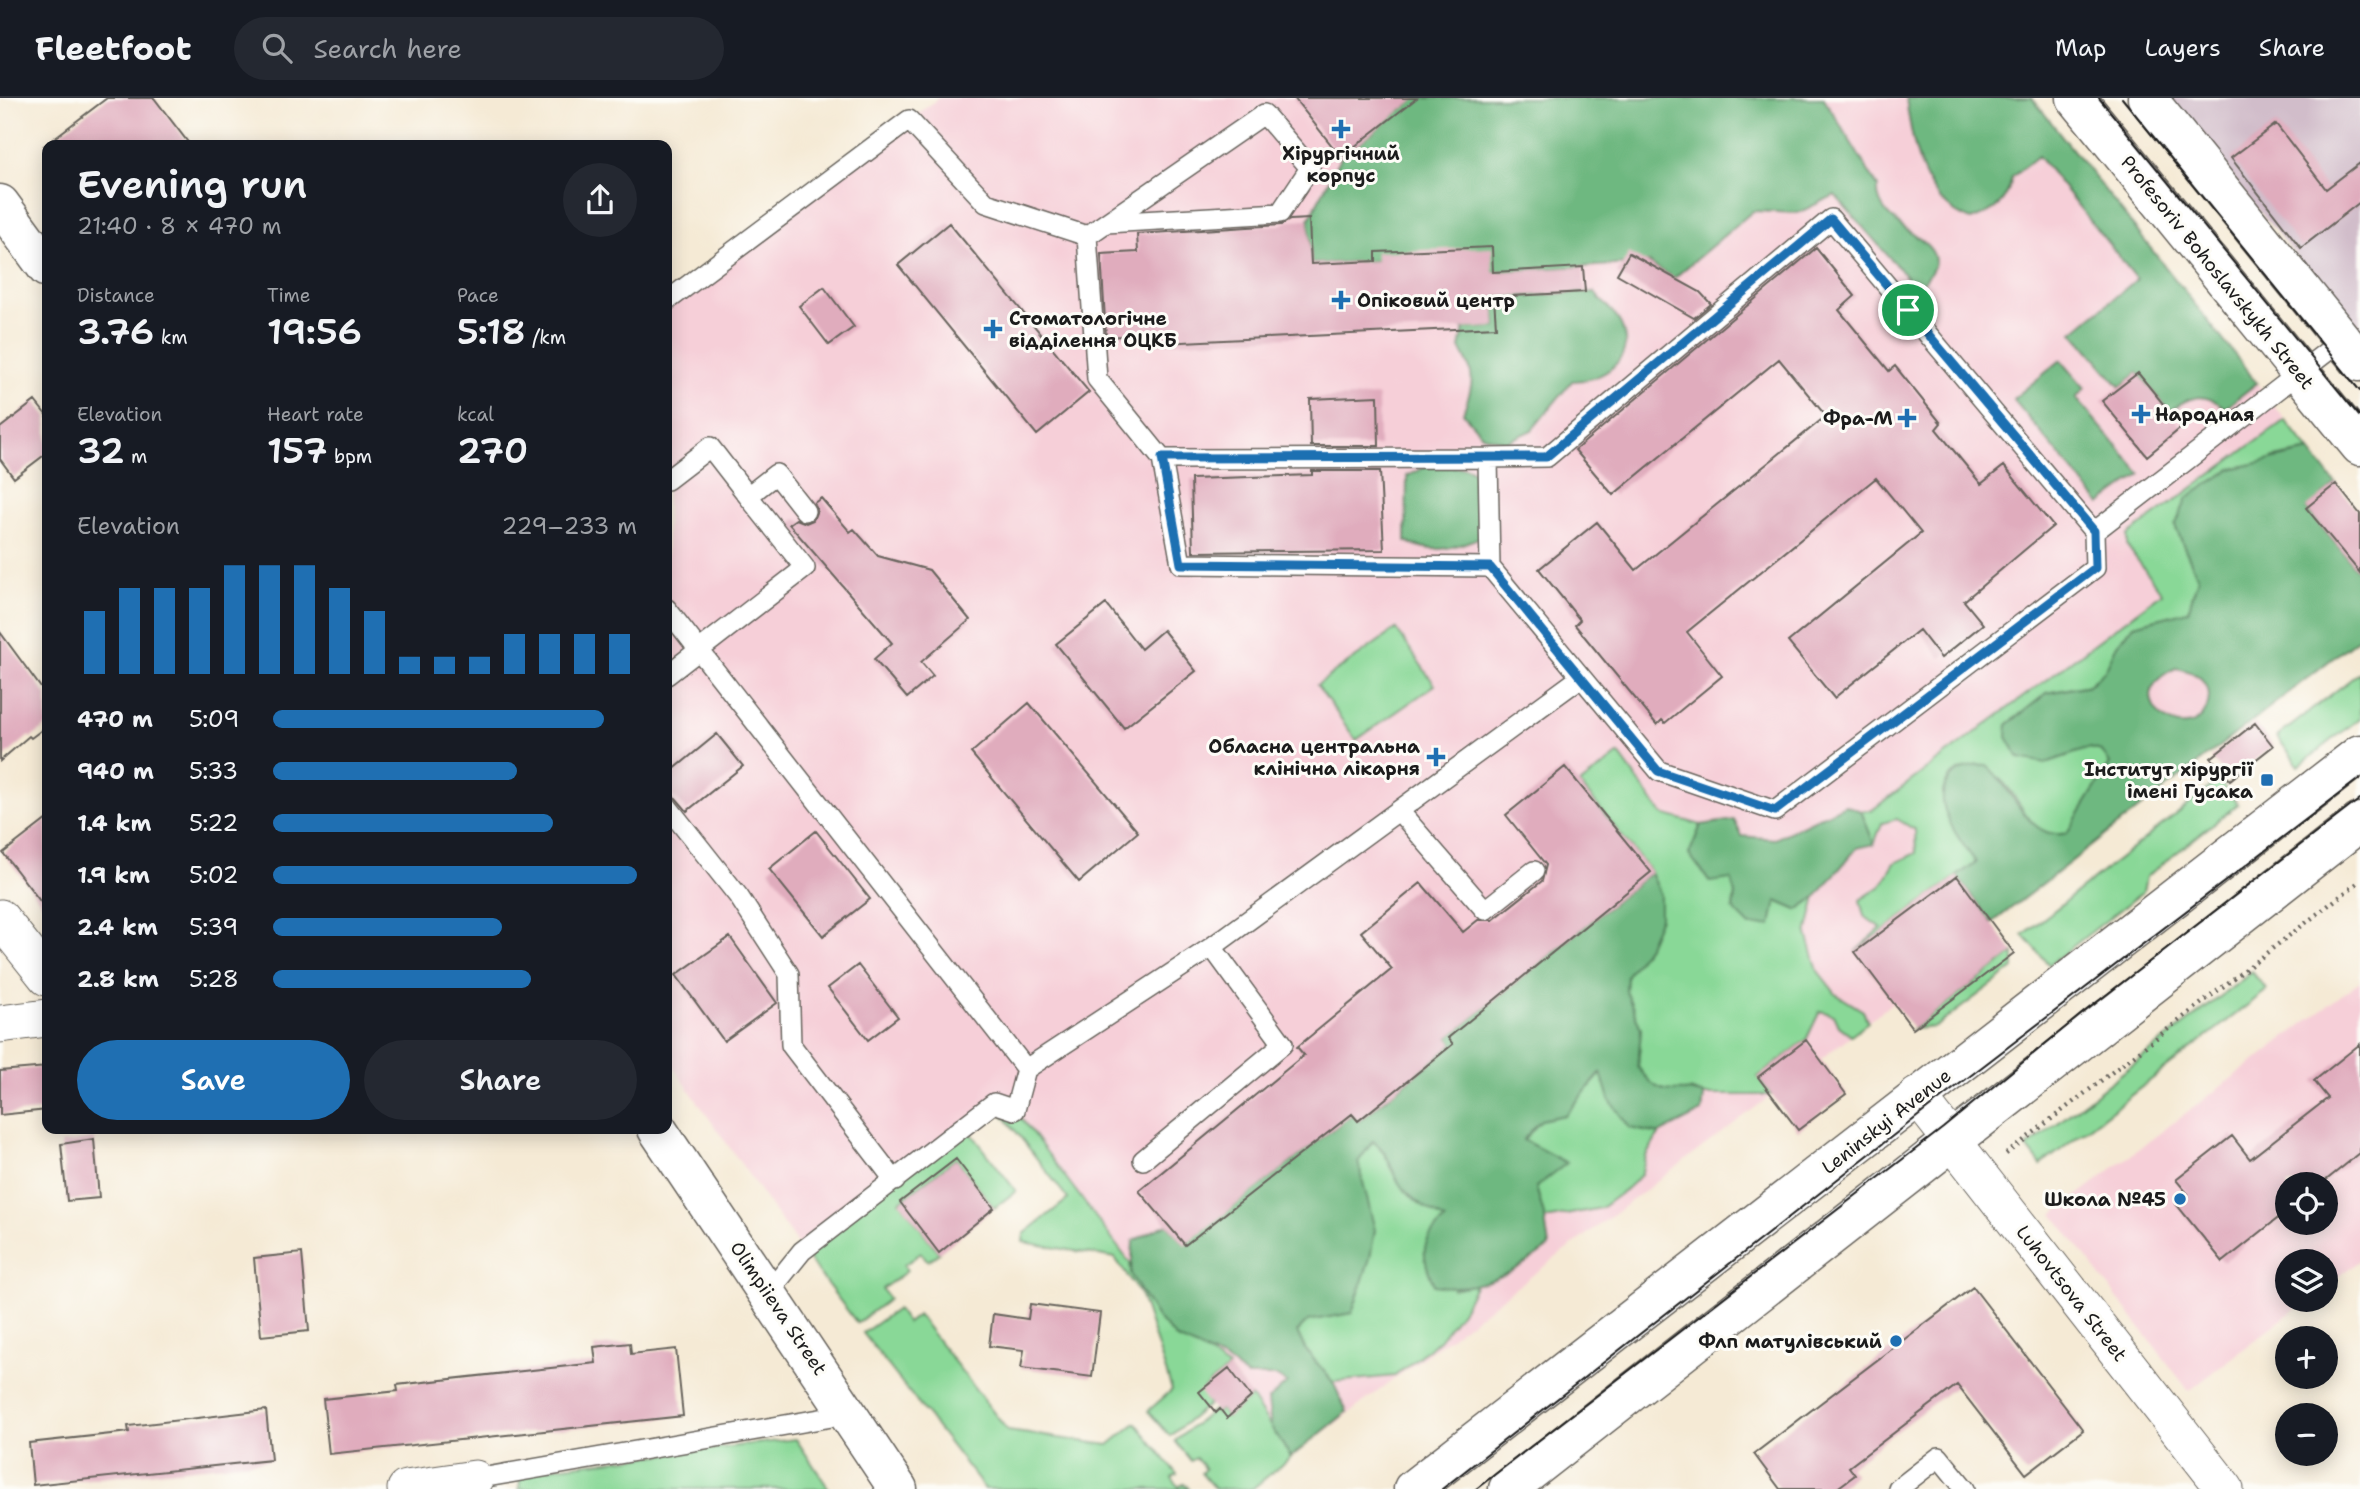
<!DOCTYPE html>
<meta charset="utf-8">
<style>
:root{--surface:#171b24;--page:#242831;--text:#f1f3f6;--muted:#9ea1a6;--line:#363941;--accent:#1f6fb2}
body{margin:0;font-family:"Shantell Sans",sans-serif;background:var(--page);color:var(--text);height:100vh;display:flex;flex-direction:column;font-size:26px;white-space:nowrap}
*{box-sizing:border-box;margin:0}
p{font-size:23px;color:var(--muted)}
.icon{flex:none;width:38px;height:38px;fill:none;stroke:currentColor;stroke-width:2;stroke-linecap:round;stroke-linejoin:round}
.map{position:relative;flex:1;overflow:hidden}
.details{position:absolute;left:42px;top:42px;width:630px;height:994px;display:flex;flex-direction:column;background:var(--surface);border-radius:14px;box-shadow:0 4px 18px #0003}
.details>*{flex:none}
.buttons{position:absolute;left:2275px;top:1074px;display:grid;gap:14px}
.buttons a{display:grid;place-items:center;width:63px;height:63px;border-radius:50%;background:var(--surface);box-shadow:0 4px 18px #0003;font-size:35px}
.pin{position:absolute;display:grid;place-items:center;width:60px;height:60px;color:#fff;margin:-30px;border:4px solid #fff;border-radius:50%;box-shadow:0 2px 7px #0007}
.round{display:grid;place-items:center;flex:none;width:74px;height:74px;border-radius:37px;background:var(--page)}
.headline{display:flex;align-items:center;justify-content:space-between;height:119px;padding:0 35px}
h1{font-size:38px;font-weight:600;line-height:52px}
.stats{display:grid;grid-template-columns:repeat(3,1fr);gap:10px;height:119px;padding:7px 35px}
.stats div{display:grid;align-content:center}
.stats b{font-size:35px;font-weight:600}
.stats small{font-size:19px;font-weight:400}
.stats p{font-size:19px}
.chart{height:196px;padding:14px 35px}
.chart p{display:flex;justify-content:space-between}
.chart svg{width:100%;height:126px;margin-top:7px;stroke:var(--accent);stroke-width:6}
.button{display:flex;gap:14px;margin-top:auto;padding:14px 35px}
.button a{flex:1;height:80px;border-radius:42px;background:var(--accent);color:#fff;font-size:28px;font-weight:600;line-height:80px;text-align:center}
.button a+a{background:var(--page);color:var(--text)}
ul{padding:0 35px;list-style:none;font-size:23px}
li{display:grid;grid-template-columns:112px 84px 1fr;align-items:center;height:52px}
li i{height:18px;border-radius:9px;background:var(--accent)}
header{display:flex;align-items:center;gap:42px;box-sizing:border-box;height:98px;padding:0 35px;background:var(--surface);border-bottom:2px solid var(--line)}
header strong{font-size:33px}
nav{display:flex;gap:38px;margin-inline-start:auto;font-size:24px}
.search{width:490px;height:63px;background:var(--page);display:flex;align-items:center;gap:18px;box-sizing:border-box;padding:0 24px;border-radius:38px;color:var(--muted);font-size:26px}
.map>svg:first-child{display:block}
.built{fill:#f6cfd8;fill-rule:evenodd}
.industrial{fill:#d1bdca}
.green{fill:#89d897;stroke:#527a5a;stroke-width:2}
.forest{fill:#6eb880;stroke:#456a4e;stroke-width:2;fill-rule:evenodd}
.building{fill:#e0acbd}
.lines{fill:none;stroke-linecap:round;stroke-linejoin:round}
.lane-casing{stroke:#68645d;stroke-width:22}
.street-casing{stroke:#68645d;stroke-width:39}
.secondary-casing{stroke:#68645d;stroke-width:41}
.primary-casing{stroke:#68645d;stroke-width:41}
.path{stroke:#68645d;stroke-width:4.5;stroke-dasharray:2 5;stroke-linecap:butt}
.lane{stroke:#fff;stroke-width:19}
.street{stroke:#fff;stroke-width:37}
.secondary{stroke:#fff;stroke-width:38}
.primary{stroke:#fff;stroke-width:38}
.tram{stroke:#1c1c1c;stroke-width:2}
.route-casing{stroke:#fff;stroke-width:14}
.route{stroke:#1f6fb2;stroke-width:9}
.poi-dot{fill:#1f6fb2;stroke:#fdfcf7;stroke-width:2.5}
.labels{text-anchor:middle;stroke-width:6;stroke-linejoin:round;paint-order:stroke}
.poi-label{font-size:19px;font-weight:bold;fill:#1c1c1c;stroke:#fdfcf7;text-anchor:end}
.street-label{font-size:19px;fill:#1c1c1c;stroke:#fdfcf7}
</style>
<header>
<strong>Fleetfoot</strong>
<div class="search"><svg class="icon" aria-label="search" viewBox="0 0 24 24"><circle cx="10" cy="10" r="6"/><path d="M15 15l6 6"/></svg>Search here</div>
<nav><a>Map</a><a>Layers</a><a>Share</a></nav>
</header>
<div class="map">
<svg width="2360" height="1391" viewBox="0 0 2360 1391">
<rect width="100%" height="100%" fill="#fdfcf7"/>
<filter id="ink" filterUnits="userSpaceOnUse"><feTurbulence type="fractalNoise" baseFrequency=".0143" numOctaves="2"/><feDisplacementMap in="SourceGraphic" scale="14" xChannelSelector="R" yChannelSelector="G"/><feConvolveMatrix kernelMatrix="1 2 1 2 8 2 1 2 1" color-interpolation-filters="sRGB"/></filter>
<filter id="wash" filterUnits="userSpaceOnUse"><feTurbulence type="fractalNoise" baseFrequency=".00686" numOctaves="4" result="noise"/><feDisplacementMap in="SourceGraphic" scale="28" xChannelSelector="R" yChannelSelector="G"/><feGaussianBlur stdDeviation="1.57" result="paint"/><feColorMatrix in="noise" values="0 0 0 0 0 0 0 0 0 0 0 0 0 0 0 0 0 1.4 0 .05"/><feComposite in="paint" operator="in"/></filter>
<g filter="url(#wash)">
<rect width="100%" height="100%" fill="#f5ead5"/>
<path class="built" d="M 939,0 L 2032,0 L 2336,386 L 2307,410 L 2360,475 L 2360,539 L 1855,854 L 1892,905 L 1821,961 L 1806,943 L 1758,978 L 1772,997 L 1291,1359 L 1230,1270 L 1193,1246 L 1015,1012 L 994,1005 L 802,1153 L 667,960 L 667,203 Z
M 2360,883 L 2360,1162 L 2326,1188 L 2326,1164 L 2287,1164 L 2287,1202 L 2307,1202 L 2189,1293 L 2053,1116 ZM 2287,1087 L 2326,1087 L 2326,1125 L 2287,1125 Z"/>
<path class="industrial" d="M 2167,0 L 2360,0 L 2360,237 Z"/>
<path class="green" d="M 2285,322 L 2310,353 L 2274,360 L 2175,428 L 2198,480 L 2188,513 L 2134,527 L 2116,548 L 2106,571 L 2089,587 L 2047,595 L 2008,626 L 2046,665 L 2089,650 L 2102,653 L 2110,666 L 2067,735 C 2029,744 2024,703 2002,683 C 1995,677 1986,672 1979,667 C 1914,677 1952,733 1976,764 L 1855,854 L 1881,830 L 1864,818 L 1860,802 L 1881,788 L 1895,765 L 1916,755 L 1915,732 L 1897,721 L 1882,725 L 1874,746 L 1861,713 L 1872,712 L 2162,495 L 2127,448 L 2127,438 Z
M 1396,531 L 1435,587 L 1356,642 L 1317,587 Z
M 2360,574 L 2360,620 L 2299,668 L 2277,639 Z
M 1619,656 L 1662,716 L 1701,727 L 1689,757 L 1731,781 L 1735,796 L 1733,811 L 1776,803 L 1797,812 L 1816,799 L 1807,836 L 1818,873 L 1836,896 L 1863,913 L 1868,924 L 1851,937 L 1839,928 L 1834,917 L 1820,913 L 1806,942 L 1758,979 L 1772,997 L 1704,997 L 1690,992 L 1670,995 L 1650,986 L 1638,969 L 1641,931 L 1626,893 L 1627,877 L 1648,848 L 1660,795 L 1651,774 L 1580,686 Z
M 2219,682 L 2238,706 L 2146,779 L 2143,794 L 2049,867 L 2023,837 Z
M 2014,855 L 2014,870 L 1935,929 L 1913,931 Z
M 2252,874 L 2267,892 L 2041,1067 L 2027,1049 Z
M 1602,975 L 1609,1001 L 1630,1030 L 1659,1036 L 1646,1058 L 1641,1077 L 1624,1093 L 1601,1110 L 1545,1121 L 1536,1089 L 1539,1052 L 1523,1043 L 1541,1022 L 1565,1016 Z
M 994,1005 L 1015,1012 L 1130,1165 L 1131,1177 L 1157,1220 L 1177,1241 L 1193,1246 L 1229,1270 L 1204,1290 L 1210,1299 L 1206,1302 L 1209,1306 L 1170,1338 L 1148,1313 L 1172,1292 L 1141,1198 L 1115,1160 L 1023,1144 L 1024,1136 L 1068,1101 Z
M 966,1028 L 1016,1093 L 994,1110 L 956,1061 L 900,1103 L 939,1155 L 928,1163 L 921,1155 L 904,1167 L 907,1173 L 882,1191 L 889,1201 L 857,1225 L 802,1153 Z
M 1373,1043 C 1392,1060 1389,1073 1402,1089 C 1414,1103 1431,1112 1446,1122 L 1453,1191 L 1476,1186 L 1463,1211 L 1439,1242 L 1395,1278 L 1333,1284 L 1305,1251 L 1297,1234 L 1308,1223 L 1362,1088 L 1358,1064 Z
M 897,1211 L 907,1225 L 918,1217 L 1008,1333 L 1109,1347 L 1136,1325 L 1177,1376 L 1172,1380 L 1179,1389 L 1184,1385 L 1189,1391 L 985,1391 L 863,1235 Z
M 1251,1299 L 1291,1359 L 1252,1391 L 1215,1391 L 1201,1375 L 1205,1371 L 1196,1360 L 1191,1363 L 1175,1343 L 1213,1312 L 1216,1315 L 1220,1311 L 1227,1319 Z
M 796,1341 L 829,1391 L 519,1391 L 521,1373 Z"/>
<path class="forest" d="M 1416,0 L 1824,0 L 1878,89 C 1873,138 1976,141 1916,190 L 1835,97 L 1798,115 L 1753,113 L 1674,180 L 1649,165 L 1493,174 L 1376,163 L 1311,166 L 1309,121 L 1341,59 Z
M 1906,0 L 2032,0 L 2257,285 L 2225,310 C 2204,293 2190,298 2169,313 L 2138,275 L 2120,289 L 2073,234 L 2137,181 L 2038,58 L 2012,79 C 2007,106 1995,113 1971,122 C 1922,104 1912,47 1906,0 Z
M 1594,194 C 1602,204 1618,217 1622,229 C 1636,262 1601,284 1572,283 L 1532,332 L 1506,344 L 1482,337 L 1463,315 C 1473,285 1477,279 1460,250 L 1464,230 L 1496,229 L 1494,199 Z
M 2061,262 L 2085,290 L 2076,300 L 2141,376 L 2100,406 L 2013,301 Z
M 2310,353 L 2336,386 L 2307,411 L 2360,475 L 2360,539 L 1992,825 L 1957,778 L 1976,764 C 1960,743 1924,698 1955,676 C 1965,669 1975,666 1987,668 C 2013,688 2027,745 2067,735 L 2110,666 L 2102,653 L 2090,650 L 2046,665 L 2019,660 L 2007,639 L 2008,626 L 2047,595 L 2090,587 L 2106,571 L 2116,548 L 2134,527 L 2188,513 L 2198,480 L 2175,428 L 2187,400 L 2231,371 ZM 2176,570 C 2196,573 2215,585 2207,609 C 2190,657 2112,598 2176,570 Z
M 1427,368 L 1464,369 L 1480,376 L 1481,439 C 1453,450 1434,458 1406,443 L 1407,378 Z
M 1845,707 L 1861,713 L 1874,746 L 1857,750 L 1816,799 L 1797,812 L 1776,803 L 1771,827 L 1750,828 L 1733,811 L 1735,796 L 1731,781 L 1710,784 L 1689,756 L 1701,727 L 1734,722 L 1742,738 L 1775,741 Z
M 1651,774 L 1660,795 L 1660,820 L 1648,848 L 1627,877 L 1626,893 L 1641,931 L 1638,969 C 1666,1008 1671,984 1704,997 L 1702,1014 L 1659,1036 L 1630,1030 L 1609,1001 L 1601,975 L 1565,1017 L 1541,1022 L 1523,1042 L 1567,1065 L 1536,1089 L 1545,1121 L 1549,1149 C 1515,1174 1477,1196 1434,1187 C 1421,1156 1419,1144 1445,1122 C 1430,1112 1413,1103 1402,1089 C 1389,1072 1392,1057 1373,1043 L 1358,1064 L 1375,1132 L 1370,1160 L 1352,1215 L 1308,1223 L 1297,1234 L 1305,1251 L 1333,1284 L 1347,1314 L 1291,1359 L 1271,1329 L 1268,1302 L 1287,1285 L 1275,1278 L 1247,1278 L 1225,1262 L 1177,1241 L 1157,1220 L 1131,1177 L 1133,1143 L 1167,1126 L 1185,1146 L 1352,1016 L 1359,1023 L 1453,946 L 1448,940 Z"/>
<g id="blocks">
<path class="building" d="M 107,0 L 154,0 L 190,47 L 45,47 Z
M 1294,0 L 1417,0 L 1341,59 Z
M 2276,26 L 2326,91 L 2360,65 L 2360,104 L 2301,150 L 2231,60 Z
M 1309,121 L 1311,166 L 1376,163 L 1376,154 L 1492,149 L 1493,174 L 1583,169 L 1585,194 L 1494,199 L 1496,229 L 1142,246 L 1141,237 L 1106,239 L 1101,156 L 1138,154 L 1137,136 L 1281,127 L 1290,122 Z
M 949,125 L 1089,294 L 1037,337 L 898,167 Z
M 1816,150 L 1855,198 L 1839,212 L 1889,273 L 1895,268 L 1941,325 L 1936,331 L 1981,386 L 2004,368 L 2053,428 L 1964,503 L 1983,526 L 1941,560 L 1919,532 L 1834,600 L 1788,544 L 1921,435 L 1876,380 L 1687,534 L 1722,578 L 1665,625 L 1662,622 L 1657,627 L 1575,527 L 1580,522 L 1539,471 L 1597,424 L 1636,472 L 1826,318 L 1779,261 L 1613,397 L 1575,352 Z
M 1629,155 L 1700,194 L 1711,206 L 1694,220 L 1617,176 Z
M 824,189 L 854,229 L 829,247 L 799,208 Z
M 2138,275 L 2182,329 L 2147,358 L 2102,303 Z
M 1378,298 L 1379,348 L 1311,348 L 1310,301 Z
M 35,303 L 47,318 L 47,355 L 14,380 L 0,361 L 0,330 Z
M 1312,373 L 1380,373 L 1384,452 L 1193,454 L 1191,381 L 1312,377 Z
M 2336,386 L 2360,416 L 2360,475 L 2306,410 Z
M 821,400 L 850,434 L 854,431 L 878,458 L 929,472 L 970,522 L 921,564 L 933,578 L 907,600 L 874,561 L 892,545 L 789,426 L 796,421 L 806,425 L 813,422 L 817,412 L 814,405 Z
M 1106,506 L 1141,551 L 1163,532 L 1196,573 L 1124,630 L 1056,546 Z
M 0,534 L 47,598 L 47,628 L 31,640 L 29,638 L 0,663 Z
M 1029,605 L 1138,734 L 1079,784 L 971,655 Z
M 2255,625 L 2273,648 L 2230,682 L 2211,660 Z
M 717,636 L 743,668 L 687,713 L 676,700 L 667,696 L 667,677 Z
M 1565,669 L 1651,774 L 1448,940 L 1453,946 L 1358,1023 L 1352,1016 L 1185,1147 L 1139,1093 L 1304,957 L 1297,949 L 1392,871 L 1361,834 L 1421,785 L 1463,834 L 1478,822 L 1493,822 L 1542,783 L 1546,767 L 1506,717 Z
M 47,721 L 47,812 L 3,755 Z
M 816,733 L 870,801 L 823,838 L 769,771 Z
M 1957,778 L 2014,855 L 1913,931 L 1855,854 Z
M 730,839 L 777,905 L 724,943 L 676,877 Z
M 858,867 L 898,919 L 868,942 L 828,890 Z
M 1806,942 L 1846,996 L 1798,1032 L 1758,979 Z
M 2360,946 L 2360,1055 L 2320,1087 L 2287,1087 L 2287,1113 L 2223,1164 L 2176,1106 L 2188,1096 L 2176,1082 L 2232,1038 L 2250,1061 L 2328,1000 L 2314,983 Z
M 47,969 L 47,1012 L 0,1017 L 0,973 Z
M 94,1041 L 99,1100 L 67,1103 L 61,1046 Z
M 956,1061 L 994,1110 L 939,1155 L 900,1104 Z
M 302,1155 L 309,1233 L 261,1238 L 254,1160 Z
M 1973,1189 L 2083,1332 L 2026,1376 L 1957,1287 L 1849,1369 L 1855,1377 L 1836,1391 L 1780,1391 L 1754,1356 Z
M 1030,1206 L 1100,1215 L 1092,1279 L 1021,1270 L 1024,1252 L 989,1248 L 993,1216 L 1028,1221 Z
M 630,1245 L 631,1256 L 676,1251 L 683,1318 L 329,1356 L 323,1301 L 398,1293 L 397,1287 L 596,1265 L 594,1249 Z
M 1229,1270 L 1251,1299 L 1227,1320 L 1220,1311 L 1216,1315 L 1199,1294 Z
M 266,1312 L 271,1362 L 33,1387 L 29,1345 L 129,1334 L 128,1328 Z"/>
</g>
</g>
<g filter="url(#ink)">
<use href="#blocks" fill-opacity="0" stroke="#68645d" stroke-width="2"/>
<g class="lines">
<defs>
<path id="lane" d="M 1087,138 L 1264,16 L 1310,70 L 1280,115 L 1106,125
M 667,203 L 909,22 L 986,105 L 1087,138 L 1097,281 L 1162,361 L 1181,466 L 1490,469 L 1659,673 L 1775,713 L 2095,470 L 2094,434 L 1831,121 L 1547,359 L 1488,360 L 1490,469
M 1162,361 L 1488,360
M 667,382 L 710,349 L 748,398 L 776,376 L 805,413
M 2094,434 L 2342,242
M 667,511 L 1026,971
M 667,577 L 805,470 L 748,398
M 667,708 L 739,799 L 789,876 L 791,947 L 895,1083
M 1399,713 L 1485,812 L 1534,773
M 1143,1062 L 1283,946 L 1212,849
M 769,1194 L 802,1153 L 994,1005 L 1015,1012 L 1026,971 L 1212,849 L 1580,580
M 475,1381 L 849,1316
M 1898,1391 L 1939,1359 L 1965,1391"/>
<path id="street" d="M 0,820 L 47,879
M 0,926 L 47,920
M 1917,998 L 2225,1391
M 406,1391 L 475,1381"/>
<path id="secondary" d="M 2076,0 L 2360,348
M 2147,0 L 2360,264
M 0,106 L 47,170
M 657,1031 L 898,1391"/>
<path id="primary" d="M 1413,1391 L 2360,656
M 1508,1391 L 2360,724"/>
</defs>
<use href="#lane" class="lane-casing"/>
<use href="#street" class="street-casing"/>
<use href="#secondary" class="secondary-casing"/>
<use href="#primary" class="primary-casing"/>
<path class="path" d="M 2006,1056 L 2360,783"/>
<use href="#lane" class="lane"/>
<use href="#street" class="street"/>
<use href="#secondary" class="secondary"/>
<use href="#primary" class="primary"/>
<path class="tram" d="M 2099,0 L 2360,319
M 2122,0 L 2360,293
M 1442,1391 L 1927,1011 L 2360,680
M 1476,1391 L 1943,1030 L 2084,914 L 2360,701"/>
</g>
</g>
<g class="lines" filter="url(#ink)">
<defs>
<path id="route" d="M 1831,121 L 2094,433 L 2095,470 L 1775,713 L 1658,673 L 1490,469 L 1181,466 L 1162,360 L 1546,359 Z"/>
</defs>
<use href="#route" class="route-casing"/>
<use href="#route" class="route"/>
</g>
<g class="poi-dot">
<path d="M1337.5 20.5h7v7h7v7h-7v7h-7v-7h-7v-7h7z"/>
<path d="M1337.5 191.5h7v7h7v7h-7v7h-7v-7h-7v-7h7z"/>
<path d="M989.5 220.5h7v7h7v7h-7v7h-7v-7h-7v-7h7z"/>
<path d="M2137.5 305.5h7v7h7v7h-7v7h-7v-7h-7v-7h7z"/>
<path d="M1903.5 309.5h7v7h7v7h-7v7h-7v-7h-7v-7h7z"/>
<path d="M1432.5 648.5h7v7h7v7h-7v7h-7v-7h-7v-7h7z"/>
<rect x="2260" y="675" width="14" height="14" rx="3.5"/>
<circle cx="2180" cy="1101" r="7"/>
<circle cx="1896" cy="1243" r="7"/>
</g>
<g class="labels">
<g class="poi-label">
<text x="1341" y="62" text-anchor="middle">Хірургічний<tspan x="1341" dy="22">корпус</tspan></text>
<text x="1357" y="209" text-anchor="start">Опіковий центр</text>
<text x="1009" y="227" text-anchor="start">Стоматологічне<tspan x="1009" dy="22">відділення ОЦКБ</tspan></text>
<text x="2155" y="323" text-anchor="start">Народная</text>
<text x="1893" y="327">Фра-М</text>
<text x="1420" y="655">Обласна центральна<tspan x="1420" dy="22">клінічна лікарня</tspan></text>
<text x="2253" y="678">Інститут хірургії<tspan x="2253" dy="22">імені Гусака</tspan></text>
<text x="2166" y="1108">Школа №45</text>
<text x="1882" y="1250">Флп матулівський</text>
</g>
<g class="street-label">
<text transform="translate(2218 174) rotate(51)" y="7">Profesoriv Bohoslavskykh Street</text>
<text transform="translate(1886 1023) rotate(-38)" y="7">Leninskyi Avenue</text>
<text transform="translate(2072 1195) rotate(52)" y="7">Luhovtsova Street</text>
<text transform="translate(779 1210) rotate(56)" y="7">Olimpiieva Street</text>
</g>
</g>
</svg>
<div class="buttons">
<a><svg class="icon" aria-label="locate" viewBox="0 0 24 24"><circle cx="12" cy="12" r="6"/><path d="M12 2v4M12 18v4M2 12h4M18 12h4"/></svg></a>
<a><svg class="icon" aria-label="layers" viewBox="0 0 24 24"><path d="M12 4l9 5-9 5-9-5zM3 14l9 5 9-5"/></svg></a>
<a>+</a>
<a>−</a>
</div>
<div class="pin" style="left:1908px;top:212px;background:#1e9e55"><svg class="icon" aria-label="arrive" viewBox="0 0 24 24"><path d="M6 21V4h12l-3 4 3 4H6"/></svg></div>
<section class="details">
<div class="headline"><div><h1>Evening run</h1><p>21:40 · 8 × 470 m</p></div><a class="round"><svg class="icon" aria-label="share" viewBox="0 0 24 24"><path d="M12 15V3M7 8l5-5 5 5M5 13v7h14v-7"/></svg></a></div>
<div class="stats">
<div><p>Distance</p><b>3.76<small> km</small></b></div>
<div><p>Time</p><b>19:56</b></div>
<div><p>Pace</p><b>5:18<small> /km</small></b></div>
</div>
<div class="stats">
<div><p>Elevation</p><b>32<small> m</small></b></div>
<div><p>Heart rate</p><b>157<small> bpm</small></b></div>
<div><p>kcal</p><b>270</b></div>
</div>
<div class="chart"><p><span>Elevation</span>229–233 m</p>
<svg viewBox="0 0 160 44" preserveAspectRatio="none"><path d="M5 44V22M15 44V14M25 44V14M35 44V14M45 44V6M55 44V6M65 44V6M75 44V14M85 44V22M95 44V38M105 44V38M115 44V38M125 44V30M135 44V30M145 44V30M155 44V30"/></svg>
</div>
<ul>
<li><b>470 m</b>5:09<i style="width:91%"></i></li>
<li><b>940 m</b>5:33<i style="width:67%"></i></li>
<li><b>1.4 km</b>5:22<i style="width:77%"></i></li>
<li><b>1.9 km</b>5:02<i style="width:100%"></i></li>
<li><b>2.4 km</b>5:39<i style="width:63%"></i></li>
<li><b>2.8 km</b>5:28<i style="width:71%"></i></li>
</ul>
<div class="button"><a>Save</a><a>Share</a></div>
</section>
</div>
